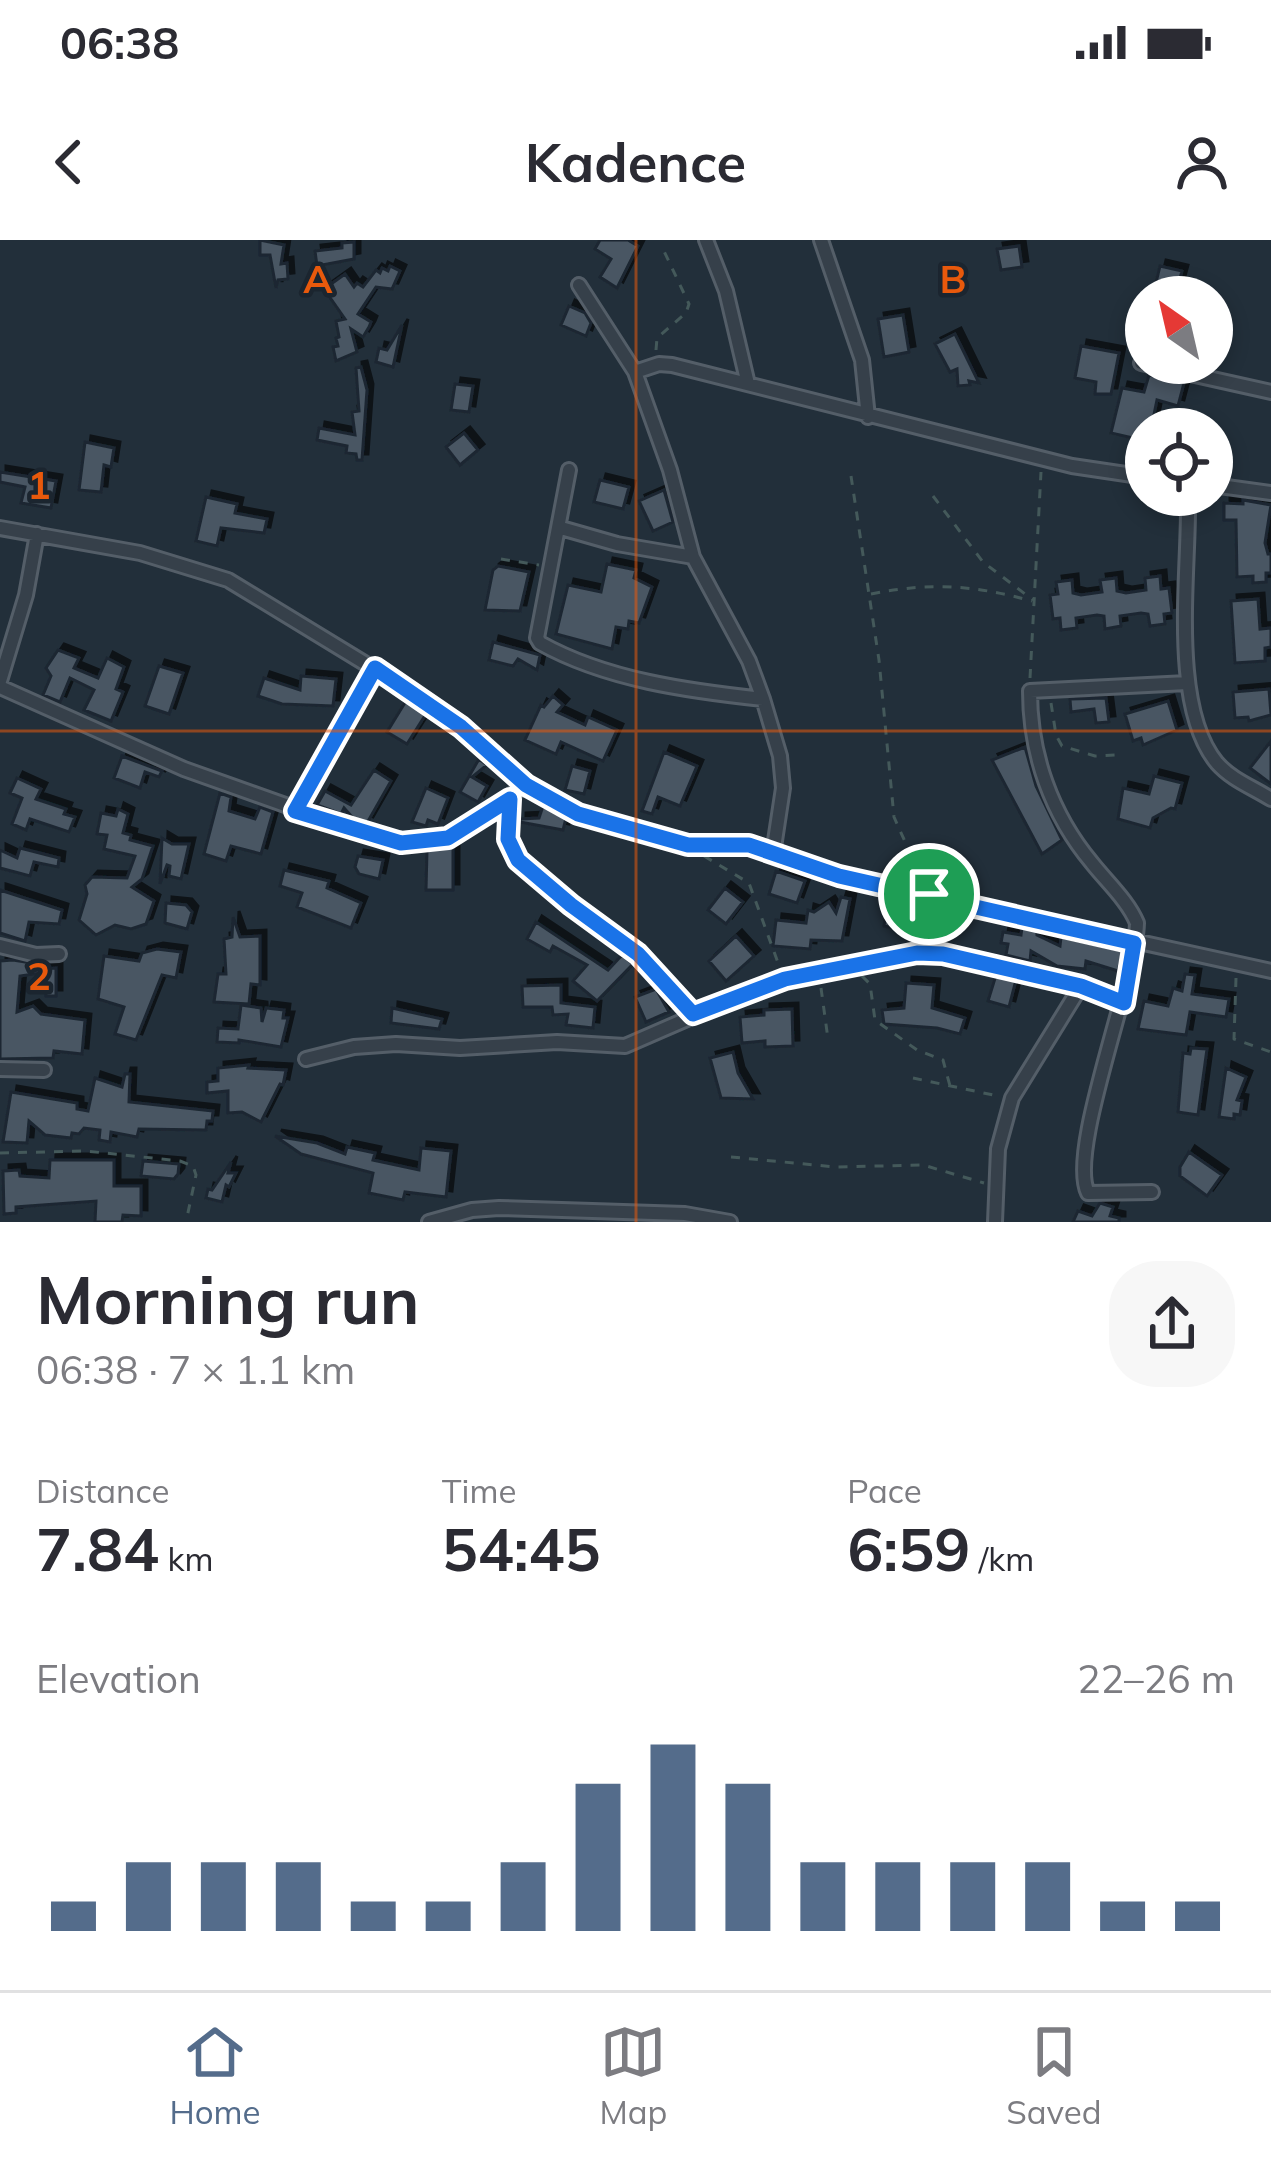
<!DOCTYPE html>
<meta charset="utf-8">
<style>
:root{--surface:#fff;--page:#f7f7f7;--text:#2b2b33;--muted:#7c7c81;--line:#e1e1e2;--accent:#546c8b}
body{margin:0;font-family:Mulish,sans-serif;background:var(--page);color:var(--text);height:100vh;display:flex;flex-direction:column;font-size:45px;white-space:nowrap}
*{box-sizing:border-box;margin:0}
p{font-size:39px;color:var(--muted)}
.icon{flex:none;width:66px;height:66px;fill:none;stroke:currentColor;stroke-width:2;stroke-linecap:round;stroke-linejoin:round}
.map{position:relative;height:982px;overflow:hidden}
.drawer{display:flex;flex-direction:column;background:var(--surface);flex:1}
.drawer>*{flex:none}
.needle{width:78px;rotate:326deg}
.controls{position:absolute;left:1125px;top:36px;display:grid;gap:24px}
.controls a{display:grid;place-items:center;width:108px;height:108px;border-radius:50%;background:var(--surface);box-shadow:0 6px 18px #0003;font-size:60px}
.pin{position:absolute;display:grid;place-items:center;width:102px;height:102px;color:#fff;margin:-51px;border:6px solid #fff;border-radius:50%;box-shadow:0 3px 12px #0007}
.round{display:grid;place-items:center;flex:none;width:126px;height:126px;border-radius:48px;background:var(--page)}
.headline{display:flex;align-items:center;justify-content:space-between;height:204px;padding:0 36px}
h1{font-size:66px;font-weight:700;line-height:90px}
.stats{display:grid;grid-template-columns:repeat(3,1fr);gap:18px;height:204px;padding:12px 36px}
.stats div{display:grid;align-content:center}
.stats b{font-size:60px;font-weight:700}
.stats small{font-size:33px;font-weight:400}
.stats p{font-size:33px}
.chart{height:336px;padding:24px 36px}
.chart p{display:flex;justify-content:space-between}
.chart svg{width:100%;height:216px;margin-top:12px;stroke:var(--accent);stroke-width:6}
.status{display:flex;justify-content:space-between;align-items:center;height:84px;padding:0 60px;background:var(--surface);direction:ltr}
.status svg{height:33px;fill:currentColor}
header{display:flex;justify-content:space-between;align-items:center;height:156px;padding:0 36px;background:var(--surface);font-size:54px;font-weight:700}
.tab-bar{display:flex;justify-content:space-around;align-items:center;height:168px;border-top:3px solid var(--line);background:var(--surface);font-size:33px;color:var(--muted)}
.tab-bar a{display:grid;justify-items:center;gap:6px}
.tab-bar .on{color:var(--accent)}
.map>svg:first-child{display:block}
.building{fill:#485663;stroke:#1d2731;stroke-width:3;filter:url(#shadow)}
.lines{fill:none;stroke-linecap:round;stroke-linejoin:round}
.street-casing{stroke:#545e68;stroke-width:18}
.path{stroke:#44595a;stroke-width:3;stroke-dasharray:9 9;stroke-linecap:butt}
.street{stroke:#36404a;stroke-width:12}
.route-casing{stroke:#fff;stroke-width:24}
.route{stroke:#1a73e8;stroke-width:15}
.grid{fill:none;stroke:#e8590c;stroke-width:3;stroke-opacity:0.55}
.grid-label{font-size:39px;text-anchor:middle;font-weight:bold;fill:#e8590c;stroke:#1b252f;stroke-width:9;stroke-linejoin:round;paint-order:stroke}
</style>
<div class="status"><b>06:38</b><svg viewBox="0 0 49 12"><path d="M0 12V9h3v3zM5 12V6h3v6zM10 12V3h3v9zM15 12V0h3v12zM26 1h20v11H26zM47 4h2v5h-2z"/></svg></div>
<header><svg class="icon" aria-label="back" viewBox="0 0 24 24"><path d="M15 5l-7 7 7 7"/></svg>Kadence<svg class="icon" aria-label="person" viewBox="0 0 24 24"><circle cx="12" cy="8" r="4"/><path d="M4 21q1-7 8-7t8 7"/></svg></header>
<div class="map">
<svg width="1271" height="982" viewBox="0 0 1271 982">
<defs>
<filter id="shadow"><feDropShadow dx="6" dy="-6" stdDeviation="0" flood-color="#0009"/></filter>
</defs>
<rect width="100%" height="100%" fill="#222f3a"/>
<path class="building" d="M 260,0 L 284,5 L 281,24 L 287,23 L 288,39 L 278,40 L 276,48 L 270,15 L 260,15 Z
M 600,0 L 628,0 L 638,6 L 617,48 L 600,37 L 611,19 L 595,9 Z
M 354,2 L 354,19 L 317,26 L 315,11 L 342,8 L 342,3 Z
M 1019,6 L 1022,27 L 1001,30 L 997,9 Z
M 390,26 L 400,31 L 392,49 L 376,47 L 358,74 L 371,82 L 369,87 L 363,97 L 351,89 L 357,112 L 336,121 L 333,107 L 338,106 L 336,98 L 339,97 L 336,81 L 345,79 L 324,49 L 345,34 L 354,47 L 357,43 L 363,47 L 376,30 L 380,33 L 382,28 L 388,31 Z
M 1160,26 L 1182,31 L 1175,57 L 1153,55 Z
M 569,66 L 585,73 L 591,83 L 586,96 L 561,85 Z
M 903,75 L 909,112 L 884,117 L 878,79 Z
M 402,85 L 393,127 L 376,122 L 379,108 L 387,110 Z
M 955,94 L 979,143 L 969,141 L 970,145 L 958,146 L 957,129 L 950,132 L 935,104 Z
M 1081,106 L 1119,113 L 1111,154 L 1095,154 L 1096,142 L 1075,138 Z
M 361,127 L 367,150 L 362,220 L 357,220 L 356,214 L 346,213 L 347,206 L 317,200 L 319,188 L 355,195 L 352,172 L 359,171 L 356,128 Z
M 1149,135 L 1184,143 L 1178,166 L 1157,160 L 1151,189 L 1146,189 L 1146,201 L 1111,193 L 1122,148 L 1144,152 Z
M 455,144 L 473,146 L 469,172 L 451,170 Z
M 464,193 L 478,210 L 460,225 L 446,207 Z
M 85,202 L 114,208 L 111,227 L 104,225 L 101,252 L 79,250 Z
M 0,232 L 56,241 L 51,268 L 21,263 L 25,247 L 0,242 Z
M 600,240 L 629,247 L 623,269 L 594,262 Z
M 664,250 L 673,282 L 653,291 L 639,261 Z
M 206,257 L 237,264 L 235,273 L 267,279 L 264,293 L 221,288 L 217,306 L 196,301 Z
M 1243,260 L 1271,265 L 1265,303 L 1268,314 L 1271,314 L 1271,333 L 1266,333 L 1266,342 L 1253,343 L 1253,336 L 1237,337 L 1236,280 L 1224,280 L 1224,263 L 1243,264 Z
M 607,324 L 636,330 L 634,338 L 652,347 L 639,383 L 629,381 L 628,389 L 616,387 L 612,409 L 556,394 L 568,345 L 601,352 Z
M 498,326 L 529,332 L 520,371 L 485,370 L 493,330 Z
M 1160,336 L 1161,349 L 1169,348 L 1172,373 L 1164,374 L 1165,384 L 1150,386 L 1148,374 L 1141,373 L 1120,376 L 1121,386 L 1105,389 L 1104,376 L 1097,375 L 1076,378 L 1077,388 L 1061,390 L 1060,378 L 1053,379 L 1050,355 L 1058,354 L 1056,342 L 1072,340 L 1073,353 L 1081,355 L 1102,352 L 1100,340 L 1116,338 L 1117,351 L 1126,353 L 1146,350 L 1145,338 Z
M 1258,359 L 1260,389 L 1271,388 L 1271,407 L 1265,408 L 1265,421 L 1235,423 L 1231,361 Z
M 493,402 L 540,415 L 537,430 L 518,419 L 513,426 L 489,420 Z
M 58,410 L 79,418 L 74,428 L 98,438 L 107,418 L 124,427 L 116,449 L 123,452 L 111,481 L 84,470 L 94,450 L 70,438 L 60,462 L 43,455 L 51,436 L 46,428 Z
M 159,426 L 183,433 L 169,474 L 145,466 Z
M 301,436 L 336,439 L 333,466 L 282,464 L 258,456 L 264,438 L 300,450 Z
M 1269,449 L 1271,475 L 1249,481 L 1248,477 L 1235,478 L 1233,452 Z
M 553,456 L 563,465 L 557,472 L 585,485 L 588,477 L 617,490 L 603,521 L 561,502 L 556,514 L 525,500 L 541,465 L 544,467 Z
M 1106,458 L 1109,482 L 1096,483 L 1094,469 L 1071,472 L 1070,459 Z
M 406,461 L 426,474 L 407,504 L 387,492 Z
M 1168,461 L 1177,490 L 1143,505 L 1141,498 L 1133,501 L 1125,474 Z
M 1271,501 L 1271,544 L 1250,528 Z
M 1025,507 L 1036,546 L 1062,600 L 1042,614 L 992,520 Z
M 664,512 L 697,526 L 680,566 L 658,557 L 652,574 L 642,571 Z
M 122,516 L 162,531 L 159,537 L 145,532 L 140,548 L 114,538 Z
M 479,519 L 487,525 L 472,537 L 487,546 L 478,562 L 460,552 Z
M 572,526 L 590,531 L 584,554 L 565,550 Z
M 374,530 L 391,541 L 367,583 L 353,578 L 344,568 L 341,574 L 317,565 L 325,551 L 351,565 Z
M 1154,536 L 1182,543 L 1175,569 L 1171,568 L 1153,578 L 1150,588 L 1118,579 L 1123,548 L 1149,554 Z
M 17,538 L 41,549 L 36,559 L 66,569 L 64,574 L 75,577 L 69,592 L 30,579 L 26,590 L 12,584 L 22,558 L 10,553 Z
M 426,548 L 448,558 L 438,584 L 428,580 L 426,586 L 412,582 Z
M 220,553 L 231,557 L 229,571 L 255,579 L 260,567 L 273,572 L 261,614 L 231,606 L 226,621 L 204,614 Z
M 543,566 L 566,578 L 563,590 L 520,582 L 520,579 L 539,578 Z
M 118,569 L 128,574 L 123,593 L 131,595 L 130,600 L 153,606 L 142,639 L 132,647 L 154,661 L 146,684 L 131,689 L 115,685 L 96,695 L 79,680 L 87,654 L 85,645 L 92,637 L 127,638 L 135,616 L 104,609 L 107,595 L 97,594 L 101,573 L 116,576 Z
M 162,598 L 172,604 L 189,604 L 181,639 L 169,636 L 170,626 L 167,625 L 160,644 Z
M 453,607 L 453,650 L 426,650 L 427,610 Z
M 20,608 L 59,618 L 58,627 L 34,622 L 30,636 L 0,628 L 0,610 L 17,618 Z
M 358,616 L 383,620 L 379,639 L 359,634 L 355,627 Z
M 284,630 L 329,641 L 327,648 L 361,663 L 351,688 L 297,667 L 302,653 L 280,646 Z
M 776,631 L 805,641 L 797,663 L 769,654 Z
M 725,648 L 743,662 L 726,684 L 708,670 Z
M 0,650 L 62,670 L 59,684 L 29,682 L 25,701 L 0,693 Z
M 841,657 L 850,659 L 842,701 L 811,700 L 810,709 L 773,706 L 776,680 L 806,683 L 808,670 L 814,672 L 829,662 L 836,673 Z
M 166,663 L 186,665 L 192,672 L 187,689 L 165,683 Z
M 887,666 L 900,671 L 954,673 L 952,689 L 933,687 L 933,695 L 909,695 L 909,691 L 884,686 Z
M 233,677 L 240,697 L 260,696 L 260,745 L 251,744 L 249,764 L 214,762 L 218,734 L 226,734 L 224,699 L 232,697 Z
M 536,682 L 608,730 L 622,715 L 633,724 L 597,761 L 573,741 L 587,725 L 553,706 L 550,712 L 527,699 Z
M 1022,687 L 1037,690 L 1037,695 L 1060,706 L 1061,697 L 1123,711 L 1118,731 L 1086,721 L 1085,729 L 1057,726 L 1031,711 L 1030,721 L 1006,715 L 1008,704 L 1001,703 L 1003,692 L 1021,695 Z
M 736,696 L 754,716 L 726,741 L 709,721 Z
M 157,709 L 181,712 L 176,738 L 162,735 L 136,800 L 115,794 L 124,767 L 98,759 L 104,716 L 139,721 L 142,713 Z
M 13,720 L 44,725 L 43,729 L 56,728 L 56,756 L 46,756 L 46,741 L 42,741 L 41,733 L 20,736 L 17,772 L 33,766 L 41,774 L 85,780 L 82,814 L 54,811 L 53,818 L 0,819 L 0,721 Z
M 1185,734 L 1195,735 L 1192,754 L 1229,759 L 1226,777 L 1190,772 L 1186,795 L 1138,789 L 1144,761 L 1168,766 L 1173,748 L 1182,751 Z
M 996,735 L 1016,740 L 1009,767 L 988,761 Z
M 906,743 L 934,745 L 932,768 L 965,778 L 960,794 L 937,788 L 884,784 L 882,770 L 904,768 Z
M 561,745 L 561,763 L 595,767 L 593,788 L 566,785 L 568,774 L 553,775 L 552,767 L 523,767 L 522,746 Z
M 656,749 L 669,772 L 646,782 L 635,757 Z
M 241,765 L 261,768 L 262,782 L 266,768 L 284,770 L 283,778 L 288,778 L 281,807 L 239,800 L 239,803 L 217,802 L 218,788 L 238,789 Z
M 392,768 L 442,779 L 439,789 L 391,783 Z
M 792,769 L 793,806 L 765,807 L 765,801 L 742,803 L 740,777 L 764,775 L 764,770 Z
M 1191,808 L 1207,809 L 1198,875 L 1178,872 L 1183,813 L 1190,814 Z
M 733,812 L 738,833 L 753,859 L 721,858 L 710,818 Z
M 249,825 L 248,828 L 286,830 L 283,845 L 280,844 L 261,882 L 242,872 L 228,873 L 228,851 L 207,853 L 207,842 L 218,841 L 218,828 Z
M 1226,828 L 1246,837 L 1237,860 L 1242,861 L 1240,875 L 1234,874 L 1234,879 L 1219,877 Z
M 125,834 L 130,834 L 129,862 L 213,871 L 212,881 L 207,881 L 206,890 L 139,889 L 137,897 L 111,892 L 110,902 L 99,900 L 100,890 L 84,888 L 79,894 L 72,893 L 71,898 L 45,895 L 29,881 L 27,903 L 3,902 L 11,852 L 77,863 L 77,869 L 88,871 L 95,838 L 122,847 Z
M 275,896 L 317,903 L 345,914 L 347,907 L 375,913 L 373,920 L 419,930 L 421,908 L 451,911 L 446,957 L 405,952 L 403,960 L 369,953 L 373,933 L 301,914 Z
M 1189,912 L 1222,935 L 1207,956 L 1180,936 L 1180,927 Z
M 50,920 L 114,920 L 114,946 L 141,946 L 141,976 L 123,975 L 122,982 L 95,982 L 96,961 L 16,967 L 16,973 L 4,974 L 3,931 L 19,930 L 20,936 L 49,938 Z
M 143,921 L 179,924 L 178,934 L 174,939 L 141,936 Z
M 231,922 L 228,933 L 236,933 L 229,947 L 226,945 L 222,962 L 206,958 L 208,949 L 212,950 Z
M 1100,963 L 1113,967 L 1110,976 L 1119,978 L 1119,982 L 1073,982 L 1078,971 L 1092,976 Z"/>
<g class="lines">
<defs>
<path id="street" d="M 706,0 L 726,51 L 748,144
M 821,0 L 862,120 L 868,177
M 579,45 L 635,132 L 670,230 L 693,317 L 749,421 L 763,459 L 780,516 L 783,548 L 773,614
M 1141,123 L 1271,152
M 635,132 L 659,124 L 672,125 L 1072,226 L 1146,237
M 569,230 L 537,398 L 540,403 C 606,440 689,451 763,459
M 1212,245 L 1271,253
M 1188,270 C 1188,340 1171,468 1217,523 C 1232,540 1252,547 1271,559
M 0,288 L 140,313 L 228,340 L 430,463 L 526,545 L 595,581 L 688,605 L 749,605 L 839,636 L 1271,731
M 561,288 L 617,304 L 693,317
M 0,441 L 26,355 L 37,294
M 0,447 L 184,529 L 392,603 L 448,598 L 526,545
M 510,559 L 508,599 L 518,620 L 571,665 L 638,714 L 693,774
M 295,571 L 375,428
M 0,706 L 36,715 L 59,714
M 306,819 L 354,807 L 396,804 L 460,808 L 557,802 L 625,806 L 763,746 L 917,713 C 976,713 1068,741 1124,763
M 0,829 L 44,830
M 1152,952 L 1088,953 C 1067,911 1135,744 1137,683 C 1128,661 1107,642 1092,623 C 1051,574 1030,514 1030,451 L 1187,443
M 429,982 L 472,970 L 499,968 L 685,974 L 730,982
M 995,982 L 998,909 L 1012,858 L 1081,746"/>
</defs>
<use href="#street" class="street-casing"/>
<path class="path" d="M 1135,82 L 1144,109
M 656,110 L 657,98 L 686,73 L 689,64 L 663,9
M 851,236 L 879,420 L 894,577 L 923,642
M 933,256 L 983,322 L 1033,360
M 501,319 L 539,325
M 871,354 C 932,342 973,345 1032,361
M 1030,438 L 1041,232
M 1051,463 L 1056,495 L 1062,506 L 1095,516 L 1115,515
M 704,616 L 749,643 L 781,731
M 862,736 L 870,744 L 875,780 L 917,810 L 943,820 L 950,846
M 1236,738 L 1234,799 L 1271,812
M 821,748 L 828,799
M 913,838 L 998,856
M 0,913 L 86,911 L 180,921 L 193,926 L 196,935 L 186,982
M 731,917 L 836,927 L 923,925 L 984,943"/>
<use href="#street" class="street"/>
</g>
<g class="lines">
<defs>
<path id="route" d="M 375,428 L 461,487 L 526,545 L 578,574 L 688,605 L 749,605 L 839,636 L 1134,703 L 1124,763 L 1081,746 L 943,714 L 917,713 L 785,739 L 693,774 L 638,714 L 571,665 L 518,620 L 508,599 L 510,559 L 448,598 L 401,603 L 295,571 Z"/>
</defs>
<use href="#route" class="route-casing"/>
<use href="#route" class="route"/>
</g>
<path class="grid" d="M 636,0 L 636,982M 0,491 L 1271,491"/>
<g class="grid-label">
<text x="318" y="53">A</text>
<text x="953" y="53">B</text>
<text x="39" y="259">1</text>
<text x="39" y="750">2</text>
</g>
</svg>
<div class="controls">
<a><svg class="needle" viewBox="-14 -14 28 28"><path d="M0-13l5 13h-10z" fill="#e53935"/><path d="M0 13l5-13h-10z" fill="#7c7c81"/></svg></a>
<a><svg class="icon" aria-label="locate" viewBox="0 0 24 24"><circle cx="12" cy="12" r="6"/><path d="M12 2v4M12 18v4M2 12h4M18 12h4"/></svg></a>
</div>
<div class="pin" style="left:929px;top:654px;background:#1e9e55"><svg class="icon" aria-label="arrive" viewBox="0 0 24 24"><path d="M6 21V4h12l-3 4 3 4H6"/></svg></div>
</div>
<section class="drawer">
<div class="headline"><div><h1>Morning run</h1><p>06:38 · 7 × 1.1 km</p></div><a class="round"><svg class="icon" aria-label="share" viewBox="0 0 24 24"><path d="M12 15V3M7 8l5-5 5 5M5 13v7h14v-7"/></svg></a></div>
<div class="stats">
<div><p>Distance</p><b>7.84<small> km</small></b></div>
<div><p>Time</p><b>54:45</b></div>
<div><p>Pace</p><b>6:59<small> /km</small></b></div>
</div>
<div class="chart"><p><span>Elevation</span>22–26 m</p>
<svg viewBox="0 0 160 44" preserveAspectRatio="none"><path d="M5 44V38M15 44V30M25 44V30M35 44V30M45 44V38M55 44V38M65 44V30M75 44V14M85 44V6M95 44V14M105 44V30M115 44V30M125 44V30M135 44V30M145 44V38M155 44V38"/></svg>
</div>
</section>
<nav class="tab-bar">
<a class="on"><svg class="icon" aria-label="home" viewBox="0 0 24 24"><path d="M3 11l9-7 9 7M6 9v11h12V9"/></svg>Home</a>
<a><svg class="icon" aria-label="map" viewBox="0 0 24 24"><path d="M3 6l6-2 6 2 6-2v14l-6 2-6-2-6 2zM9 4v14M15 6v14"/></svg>Map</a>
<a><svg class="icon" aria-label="saved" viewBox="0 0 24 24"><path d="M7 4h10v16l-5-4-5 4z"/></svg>Saved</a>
</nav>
